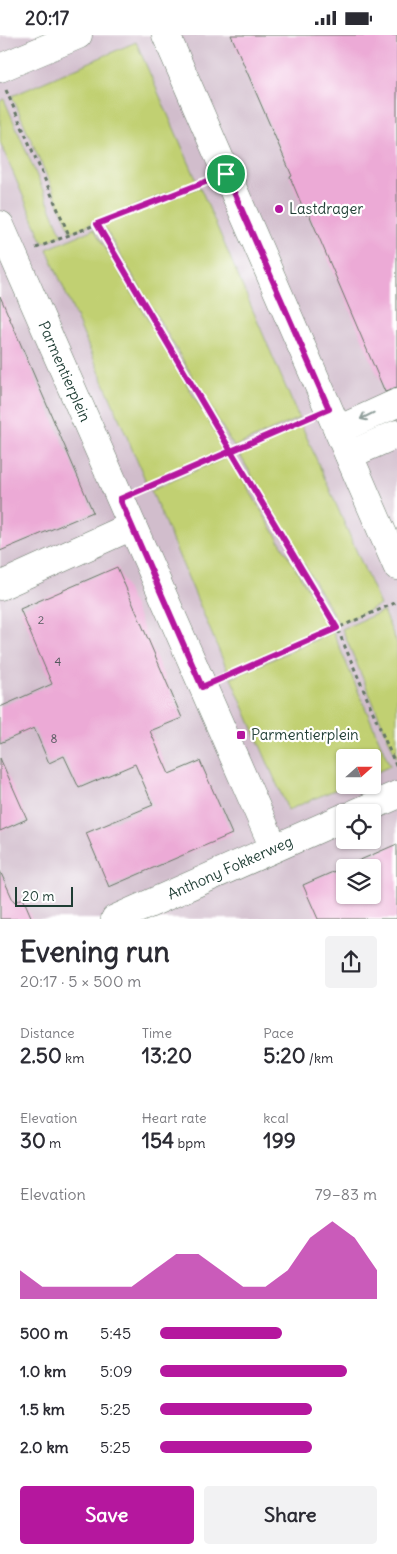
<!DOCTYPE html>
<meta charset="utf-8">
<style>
:root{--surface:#fff;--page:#f2f2f3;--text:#2b2b33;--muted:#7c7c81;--accent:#b5179e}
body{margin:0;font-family:Delius,sans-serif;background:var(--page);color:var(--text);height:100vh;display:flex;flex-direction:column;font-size:19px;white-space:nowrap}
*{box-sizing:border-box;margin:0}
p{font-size:16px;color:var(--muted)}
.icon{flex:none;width:28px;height:28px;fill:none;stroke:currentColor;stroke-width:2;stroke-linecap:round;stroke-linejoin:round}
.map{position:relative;height:884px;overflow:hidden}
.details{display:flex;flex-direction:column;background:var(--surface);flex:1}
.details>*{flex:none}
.needle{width:32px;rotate:69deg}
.controls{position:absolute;left:336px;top:714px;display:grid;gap:10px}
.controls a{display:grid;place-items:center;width:45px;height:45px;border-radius:5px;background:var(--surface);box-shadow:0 1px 4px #0004;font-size:25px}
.scale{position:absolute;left:15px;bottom:12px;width:58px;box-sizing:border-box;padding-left:5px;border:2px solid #1f3d34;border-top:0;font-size:14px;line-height:18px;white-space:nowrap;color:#1f3d34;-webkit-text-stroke:4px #fff;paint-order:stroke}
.pin{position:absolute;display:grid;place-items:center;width:42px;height:42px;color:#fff;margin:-21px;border:2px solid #fff;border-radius:50%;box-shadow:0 1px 5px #0007}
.round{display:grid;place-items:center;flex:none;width:52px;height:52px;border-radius:5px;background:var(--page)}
.summary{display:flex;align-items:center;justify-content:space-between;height:85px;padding:0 20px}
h1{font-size:28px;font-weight:800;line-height:38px}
.stats{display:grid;grid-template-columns:repeat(3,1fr);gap:8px;height:85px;padding:5px 20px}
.stats div{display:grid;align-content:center}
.stats b{font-size:21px;font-weight:800}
.stats small{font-size:14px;font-weight:400}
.stats p{font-size:14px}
.chart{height:140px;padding:10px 20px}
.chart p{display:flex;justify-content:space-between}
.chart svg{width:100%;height:90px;margin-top:5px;fill:var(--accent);opacity:.7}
.action{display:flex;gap:10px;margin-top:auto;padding:10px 20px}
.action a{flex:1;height:58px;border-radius:5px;background:var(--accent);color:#fff;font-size:20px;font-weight:800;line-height:58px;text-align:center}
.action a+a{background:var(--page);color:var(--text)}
ul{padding:0 20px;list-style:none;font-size:16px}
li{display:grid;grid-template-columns:80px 60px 1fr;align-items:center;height:38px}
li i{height:12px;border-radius:6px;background:var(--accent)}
.status{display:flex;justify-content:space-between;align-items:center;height:35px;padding:0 25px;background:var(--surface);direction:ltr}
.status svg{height:14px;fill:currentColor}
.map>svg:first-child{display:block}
.industrial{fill:#d1bdcc;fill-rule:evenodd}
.green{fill:#c1d072;stroke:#708653}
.building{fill:#ecaad6;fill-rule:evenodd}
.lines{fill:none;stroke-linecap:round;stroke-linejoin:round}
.minor-casing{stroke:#676;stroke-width:29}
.path{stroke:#676;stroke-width:3;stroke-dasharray:4 4;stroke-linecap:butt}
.minor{stroke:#fff;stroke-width:28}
.oneway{stroke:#8f9e9a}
.route-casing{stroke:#fff;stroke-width:10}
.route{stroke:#b5179e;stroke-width:6}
.poi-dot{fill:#b5179e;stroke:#fff;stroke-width:2}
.labels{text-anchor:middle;stroke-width:4.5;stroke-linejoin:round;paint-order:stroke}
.number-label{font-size:12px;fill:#52585c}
.poi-label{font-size:15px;fill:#1f3d34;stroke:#fff;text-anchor:start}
.street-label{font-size:15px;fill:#1f3d34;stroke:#fff}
</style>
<div class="status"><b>20:17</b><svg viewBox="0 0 49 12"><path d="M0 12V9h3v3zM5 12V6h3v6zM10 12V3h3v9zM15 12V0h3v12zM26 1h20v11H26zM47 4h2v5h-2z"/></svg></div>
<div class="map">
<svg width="397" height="884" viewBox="0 0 397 884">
<rect width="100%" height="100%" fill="#fff"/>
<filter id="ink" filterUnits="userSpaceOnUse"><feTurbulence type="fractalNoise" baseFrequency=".02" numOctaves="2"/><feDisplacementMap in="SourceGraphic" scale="10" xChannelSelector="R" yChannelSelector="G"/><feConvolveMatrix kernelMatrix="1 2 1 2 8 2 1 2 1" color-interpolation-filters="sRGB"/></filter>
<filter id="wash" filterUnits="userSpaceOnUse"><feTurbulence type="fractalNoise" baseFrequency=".0096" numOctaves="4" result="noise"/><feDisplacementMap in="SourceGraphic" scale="20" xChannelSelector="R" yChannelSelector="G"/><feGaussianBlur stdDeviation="1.12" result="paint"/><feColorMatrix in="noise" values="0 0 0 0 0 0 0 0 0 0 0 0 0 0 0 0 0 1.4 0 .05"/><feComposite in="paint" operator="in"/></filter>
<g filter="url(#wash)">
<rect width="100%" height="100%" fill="#eae4c4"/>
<path class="industrial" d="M 0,0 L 397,0 L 397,884 L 0,884 ZM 345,722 L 372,722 L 372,750 L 345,750 ZM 345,778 L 372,778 L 372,805 L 345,805 ZM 345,832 L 372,832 L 372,860 L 345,860 Z"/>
<path class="green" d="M 136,7 L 197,146 L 71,197 L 12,61 Z
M 4,64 L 62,200 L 43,208 L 0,107 L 0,66 Z
M 200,152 L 299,383 L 234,412 L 103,190 Z
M 94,194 L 226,415 L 147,449 L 47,214 Z
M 301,389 L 380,570 L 339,589 L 238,417 Z
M 229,421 L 331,593 L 228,637 L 151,455 Z
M 383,576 L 397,608 L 397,724 L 342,594 Z
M 333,597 L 390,731 L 373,739 L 372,722 L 345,722 L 346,750 L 288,775 L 231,643 Z"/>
<g id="blocks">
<path class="building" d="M 231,0 L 397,0 L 397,353 L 385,357 L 309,179 L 306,180 L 290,142 L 292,141 Z
M 0,261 L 93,477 L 0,516 Z
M 117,532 L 182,683 L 150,696 L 169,739 L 200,726 L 232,799 L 109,852 L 86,798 L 153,770 L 135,729 L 79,753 L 64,721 L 49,728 L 34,693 L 0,708 L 0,672 L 52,649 L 20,574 Z
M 0,723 L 27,784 L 0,796 Z
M 397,809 L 397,884 L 318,884 L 303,850 ZM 345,832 L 372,832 L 372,860 L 345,860 Z
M 0,836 L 13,865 L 15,867 L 23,863 L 32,884 L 0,884 Z"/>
</g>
</g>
<g filter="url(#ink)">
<use href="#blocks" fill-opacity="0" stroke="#676" stroke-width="1"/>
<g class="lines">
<defs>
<g id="minor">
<path d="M 166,0 L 397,531"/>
<path d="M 0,33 L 78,0"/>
<path id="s1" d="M 0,190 L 274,813"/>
<path d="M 338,395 L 397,368"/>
<path d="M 349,420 L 397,399"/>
<path d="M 0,551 L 132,491"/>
<path d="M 356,778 L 397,760"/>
<path id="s2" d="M 115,884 L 345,782"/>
</g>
</defs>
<use href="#minor" class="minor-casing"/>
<path class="path" d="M 6,55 L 69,200
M 97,189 L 337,593 L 397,733
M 36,213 L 207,146
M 141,455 L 308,383
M 223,643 L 397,567"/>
<use href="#minor" class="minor"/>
</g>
<defs><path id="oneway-shaft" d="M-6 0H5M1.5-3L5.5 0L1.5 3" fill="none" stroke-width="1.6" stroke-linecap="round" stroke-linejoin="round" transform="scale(1.25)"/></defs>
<use class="oneway" href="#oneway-shaft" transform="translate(367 381) rotate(154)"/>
</g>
<g class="lines" filter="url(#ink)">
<defs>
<path id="route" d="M 226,139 L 97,189 L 231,416 L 120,464 L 202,652 L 337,593 L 231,416 L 329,374 L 226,139"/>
</defs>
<use href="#route" class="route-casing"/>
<use href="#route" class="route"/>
</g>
<g class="poi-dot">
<circle cx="279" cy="174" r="5"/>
<rect x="236" y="695" width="10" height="10" rx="2.5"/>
</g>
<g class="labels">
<g class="number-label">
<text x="41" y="589">2</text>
<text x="58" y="631">4</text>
<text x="54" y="708">8</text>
</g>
<g class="poi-label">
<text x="289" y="179">Lastdrager</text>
<text x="251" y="705">Parmentierplein</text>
</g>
<g class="street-label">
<text dy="5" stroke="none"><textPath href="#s1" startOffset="160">Parmentierplein</textPath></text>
<text dy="5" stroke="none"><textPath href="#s2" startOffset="126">Anthony Fokkerweg</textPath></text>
</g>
</g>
</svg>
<div class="controls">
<a><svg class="needle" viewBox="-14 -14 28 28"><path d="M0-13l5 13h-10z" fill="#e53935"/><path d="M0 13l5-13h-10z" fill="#7c7c81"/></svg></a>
<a><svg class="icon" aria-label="locate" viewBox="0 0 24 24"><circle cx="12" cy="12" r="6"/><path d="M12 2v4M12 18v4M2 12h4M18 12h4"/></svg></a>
<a><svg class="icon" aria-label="layers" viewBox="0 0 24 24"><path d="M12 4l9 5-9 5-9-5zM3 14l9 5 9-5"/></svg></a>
</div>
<div class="scale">20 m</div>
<div class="pin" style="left:226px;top:139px;background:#1e9e55"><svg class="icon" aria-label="arrive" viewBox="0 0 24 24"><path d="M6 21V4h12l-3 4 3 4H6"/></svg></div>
</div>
<section class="details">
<div class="summary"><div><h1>Evening run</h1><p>20:17 · 5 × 500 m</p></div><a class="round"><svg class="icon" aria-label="share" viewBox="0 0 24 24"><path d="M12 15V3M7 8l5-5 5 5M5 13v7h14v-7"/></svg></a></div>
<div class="stats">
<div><p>Distance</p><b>2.50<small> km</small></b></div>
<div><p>Time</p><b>13:20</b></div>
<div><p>Pace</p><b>5:20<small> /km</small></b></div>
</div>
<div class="stats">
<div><p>Elevation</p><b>30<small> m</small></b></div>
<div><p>Heart rate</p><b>154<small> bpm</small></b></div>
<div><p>kcal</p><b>199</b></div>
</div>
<div class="chart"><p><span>Elevation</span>79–83 m</p>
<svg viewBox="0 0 160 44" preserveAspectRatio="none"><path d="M0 44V30L10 38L20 38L30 38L40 38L50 38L60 30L70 22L80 22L90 30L100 38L110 38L120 30L130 14L140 6L150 14L160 30V44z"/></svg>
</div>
<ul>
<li><b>500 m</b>5:45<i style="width:56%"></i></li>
<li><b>1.0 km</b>5:09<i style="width:86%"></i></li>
<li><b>1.5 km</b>5:25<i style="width:70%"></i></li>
<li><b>2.0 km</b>5:25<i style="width:70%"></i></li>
</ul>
<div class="action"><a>Save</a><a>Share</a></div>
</section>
